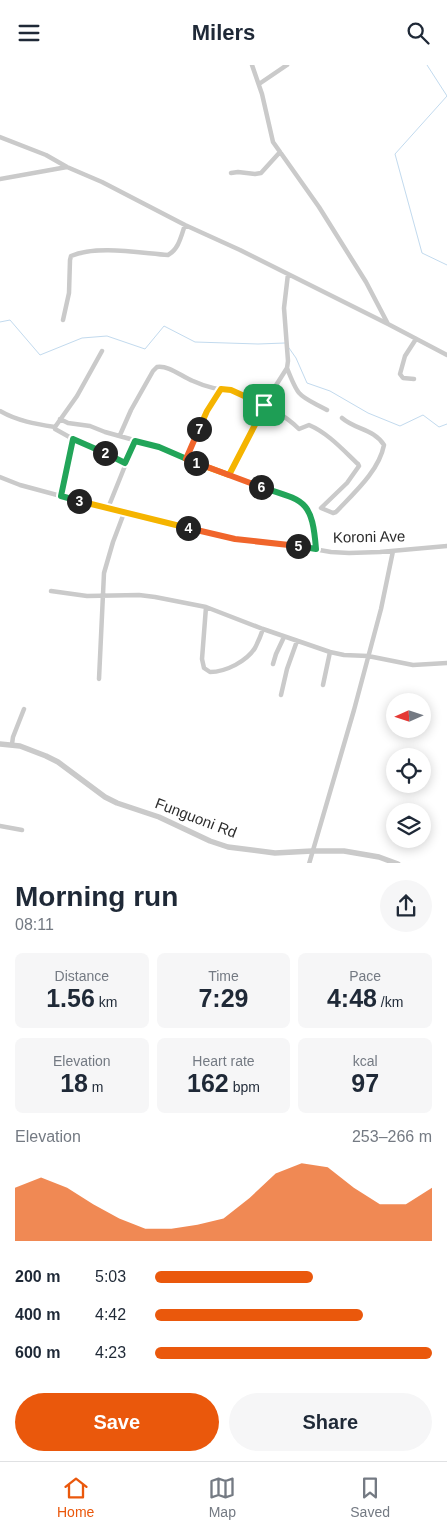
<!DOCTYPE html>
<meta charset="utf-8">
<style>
:root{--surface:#fff;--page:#f6f6f7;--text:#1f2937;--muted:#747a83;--line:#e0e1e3;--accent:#ea580c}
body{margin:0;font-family:Arial,sans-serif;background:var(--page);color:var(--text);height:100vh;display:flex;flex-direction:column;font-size:19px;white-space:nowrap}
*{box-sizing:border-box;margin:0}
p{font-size:16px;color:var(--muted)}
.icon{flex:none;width:28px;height:28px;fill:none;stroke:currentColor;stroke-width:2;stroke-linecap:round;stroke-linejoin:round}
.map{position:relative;height:798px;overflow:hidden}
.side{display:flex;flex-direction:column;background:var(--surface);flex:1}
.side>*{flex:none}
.needle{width:32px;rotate:267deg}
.controls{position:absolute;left:386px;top:628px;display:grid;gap:10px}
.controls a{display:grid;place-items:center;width:45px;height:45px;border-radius:50%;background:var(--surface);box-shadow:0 2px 12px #0003;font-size:25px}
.pin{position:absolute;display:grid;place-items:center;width:42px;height:42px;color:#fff;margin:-21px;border-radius:10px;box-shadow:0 2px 8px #0006}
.km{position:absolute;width:25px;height:25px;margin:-12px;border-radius:50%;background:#222;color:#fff;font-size:14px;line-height:25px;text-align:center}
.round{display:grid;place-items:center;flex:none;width:52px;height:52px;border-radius:26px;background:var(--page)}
.headline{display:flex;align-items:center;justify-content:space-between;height:85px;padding:0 15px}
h1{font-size:28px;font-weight:700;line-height:38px}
.figures{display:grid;grid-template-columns:repeat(3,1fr);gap:8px;height:85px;padding:5px 15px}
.figures div{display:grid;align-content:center;border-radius:8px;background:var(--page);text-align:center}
.figures b{font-size:25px;font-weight:700}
.figures small{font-size:14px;font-weight:400}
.figures p{font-size:14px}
.chart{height:140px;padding:10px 15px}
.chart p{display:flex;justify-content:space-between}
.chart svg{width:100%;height:90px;margin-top:5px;fill:var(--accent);opacity:.7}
.action{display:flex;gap:10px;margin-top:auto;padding:10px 15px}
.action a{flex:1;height:58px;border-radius:30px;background:var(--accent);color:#fff;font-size:20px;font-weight:700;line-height:58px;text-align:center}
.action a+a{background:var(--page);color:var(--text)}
ul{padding:0 15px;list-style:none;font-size:16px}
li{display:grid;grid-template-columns:80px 60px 1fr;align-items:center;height:38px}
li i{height:12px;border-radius:6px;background:var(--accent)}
header{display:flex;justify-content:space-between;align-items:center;height:65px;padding:0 15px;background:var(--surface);font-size:22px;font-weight:700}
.tab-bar{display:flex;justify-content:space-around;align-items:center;height:70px;border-top:1px solid var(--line);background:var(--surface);font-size:14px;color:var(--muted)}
.tab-bar a{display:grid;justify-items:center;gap:2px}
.tab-bar .active{color:var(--accent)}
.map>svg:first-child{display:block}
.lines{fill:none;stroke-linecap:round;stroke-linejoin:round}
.stream{stroke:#c2daee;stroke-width:1}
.minor{stroke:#cacaca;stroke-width:4.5}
.tertiary{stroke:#cacaca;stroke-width:5.5}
.split-1-casing{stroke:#fff;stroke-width:10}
.split-2-casing{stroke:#fff;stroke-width:10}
.split-3-casing{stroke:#fff;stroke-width:10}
.split-4-casing{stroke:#fff;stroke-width:10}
.split-5-casing{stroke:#fff;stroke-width:10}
.split-6-casing{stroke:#fff;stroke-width:10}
.split-7-casing{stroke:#fff;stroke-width:10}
.split-8-casing{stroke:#fff;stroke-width:10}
.split-1{stroke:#f5b400;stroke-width:6}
.split-2{stroke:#22a559;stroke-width:6}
.split-3{stroke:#22a559;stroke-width:6}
.split-4{stroke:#f5b400;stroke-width:6}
.split-5{stroke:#f0652b;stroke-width:6}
.split-6{stroke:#22a559;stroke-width:6}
.split-7{stroke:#f0652b;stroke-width:6}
.split-8{stroke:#f5b400;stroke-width:6}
.labels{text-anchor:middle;stroke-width:5;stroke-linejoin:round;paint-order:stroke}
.street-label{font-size:15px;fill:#2d2d2d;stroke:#fff}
</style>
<header><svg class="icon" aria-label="menu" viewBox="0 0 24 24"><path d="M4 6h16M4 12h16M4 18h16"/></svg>Milers<svg class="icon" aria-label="search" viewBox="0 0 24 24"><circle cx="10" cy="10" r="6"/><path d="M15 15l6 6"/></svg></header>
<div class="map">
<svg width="447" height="799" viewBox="0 0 447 799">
<rect width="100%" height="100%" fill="#fff"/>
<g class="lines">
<path class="stream" d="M 427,0 L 447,31 L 395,89 L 422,188 L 447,200
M 0,257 L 10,255 L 40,290 L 82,273 L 107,271 L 145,284 L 164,261 L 195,277 L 258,279 L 285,278
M 289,283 L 296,293 L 307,318 L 330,326 L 368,348 L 400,361 L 423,350 L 439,362 L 447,359"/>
<path class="minor" d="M 252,0 L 262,29 L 273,77 L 319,142 L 366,217 L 388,259
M 259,19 L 287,0
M 0,72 L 46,90 L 67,102 L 102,117 L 185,160 L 240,185 L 388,259 L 447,290
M 231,108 L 238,107 L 255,109 L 261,108 L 280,87
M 0,114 L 67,102
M 63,255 L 69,228 L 70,195 L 71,191 C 97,180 140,188 168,190 C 179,184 181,171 185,160
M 287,303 C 299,334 299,330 327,345
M 414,314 L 403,313 L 400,309 L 405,291 L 416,274
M 0,346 C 17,356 36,359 55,362
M 60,354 L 68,358 L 90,361 L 105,367 L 159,382 L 186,394 L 299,435 C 314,448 315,465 316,484
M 120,370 L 131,345 L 153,306 L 157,302 C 169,300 182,312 193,316 C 204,321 218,325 231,325 C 255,336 280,345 299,364 L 309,360 C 328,368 343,385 358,399 L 359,401 L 347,418 L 321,443 L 333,448 L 336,447 C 354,428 379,406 384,380 C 374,364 356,365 342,353
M 73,374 L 125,398
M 186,394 L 207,346 L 221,324
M 229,410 L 258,355 L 266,336 L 287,303 L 288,296 L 284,243 L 288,209
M 0,412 L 20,420 L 124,448 L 235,474 L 290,480 L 331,487 L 349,488 L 380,487 L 447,481
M 61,431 L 73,374 L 55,364 L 55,362 L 77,331 L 102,286
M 108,443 L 135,376
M 51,526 L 87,531 L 139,530 L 155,532 L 206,542 L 263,564 L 330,587 L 344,590 L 368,591 L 413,600 L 447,598
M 206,542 L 202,594 L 204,603 L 210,607 C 226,607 247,596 255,583 C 258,577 261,570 263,564
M 273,599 L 276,589 L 284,572
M 99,614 L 104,508 L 113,477 L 124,448
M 323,620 L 330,587
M 281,630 L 287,604 L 297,576
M 12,679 L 13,672 L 24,644
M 0,761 L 22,765
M 309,799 L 354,645 L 381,544 L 393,486"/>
<path class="tertiary" d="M 0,679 L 20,681 L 46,691 L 58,697 L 105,732 L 117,738 L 159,752 L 210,776 L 228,782 L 275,788 L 312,786 L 344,786 L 379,792 L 398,799"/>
</g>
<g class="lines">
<defs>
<path id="split-1" d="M 196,398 L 229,410 L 258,354 L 264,340"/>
<path id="split-2" d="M 105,388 L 125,398 L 135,376 L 159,382 L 196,398"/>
<path id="split-3" d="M 79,436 L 61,431 L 73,374 L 105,388"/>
<path id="split-4" d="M 79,436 L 188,463"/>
<path id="split-5" d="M 188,463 L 235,474 L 298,481"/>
<path id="split-6" d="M 261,422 C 304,436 312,434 316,484 L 298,481"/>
<path id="split-7" d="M 199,364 L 186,394 L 261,422"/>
<path id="split-8" d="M 199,364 L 207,346 L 221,324 L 231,325 L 264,340"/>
</defs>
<use href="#split-1" class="split-1-casing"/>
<use href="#split-2" class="split-2-casing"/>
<use href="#split-3" class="split-3-casing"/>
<use href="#split-4" class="split-4-casing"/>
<use href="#split-5" class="split-5-casing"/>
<use href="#split-6" class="split-6-casing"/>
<use href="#split-7" class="split-7-casing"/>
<use href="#split-8" class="split-8-casing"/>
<use href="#split-1" class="split-1"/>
<use href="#split-2" class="split-2"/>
<use href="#split-3" class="split-3"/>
<use href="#split-4" class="split-4"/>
<use href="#split-5" class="split-5"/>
<use href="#split-6" class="split-6"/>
<use href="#split-7" class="split-7"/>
<use href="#split-8" class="split-8"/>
</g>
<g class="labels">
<g class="street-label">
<text transform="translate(369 472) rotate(-1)" y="5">Koroni Ave</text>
<text transform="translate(196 753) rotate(21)" y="5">Funguoni Rd</text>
</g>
</g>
</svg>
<div class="controls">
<a><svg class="needle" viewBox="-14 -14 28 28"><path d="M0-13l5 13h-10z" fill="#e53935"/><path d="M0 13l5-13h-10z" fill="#747a83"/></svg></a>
<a><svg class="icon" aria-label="locate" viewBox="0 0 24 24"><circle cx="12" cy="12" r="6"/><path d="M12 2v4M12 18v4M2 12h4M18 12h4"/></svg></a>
<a><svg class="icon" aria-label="layers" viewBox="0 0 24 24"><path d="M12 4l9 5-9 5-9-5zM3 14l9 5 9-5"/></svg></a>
</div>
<div class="pin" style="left:264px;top:340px;background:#1e9e55"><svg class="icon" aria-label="arrive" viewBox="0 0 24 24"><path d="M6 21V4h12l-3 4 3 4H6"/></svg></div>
<b class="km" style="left:196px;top:398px">1</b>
<b class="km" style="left:105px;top:388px">2</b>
<b class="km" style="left:79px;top:436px">3</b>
<b class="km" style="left:188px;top:463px">4</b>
<b class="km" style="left:298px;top:481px">5</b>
<b class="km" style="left:261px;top:422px">6</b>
<b class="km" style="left:199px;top:364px">7</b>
</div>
<section class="side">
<div class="headline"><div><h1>Morning run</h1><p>08:11</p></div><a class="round"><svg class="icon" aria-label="share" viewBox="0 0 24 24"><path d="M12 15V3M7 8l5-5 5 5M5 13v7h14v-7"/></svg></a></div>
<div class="figures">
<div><p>Distance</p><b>1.56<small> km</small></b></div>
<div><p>Time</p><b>7:29</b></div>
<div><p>Pace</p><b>4:48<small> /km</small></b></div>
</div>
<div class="figures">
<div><p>Elevation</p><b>18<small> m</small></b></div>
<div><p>Heart rate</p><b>162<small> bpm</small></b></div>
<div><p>kcal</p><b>97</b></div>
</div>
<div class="chart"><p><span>Elevation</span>253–266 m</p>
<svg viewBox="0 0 160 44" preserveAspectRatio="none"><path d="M0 44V18L10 13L20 18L30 26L40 33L50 38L60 38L70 36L80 33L90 23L100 11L110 6L120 8L130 18L140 26L150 26L160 18V44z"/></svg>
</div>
<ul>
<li><b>200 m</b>5:03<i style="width:57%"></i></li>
<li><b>400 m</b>4:42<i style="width:75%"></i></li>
<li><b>600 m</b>4:23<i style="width:100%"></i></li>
</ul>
<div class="action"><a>Save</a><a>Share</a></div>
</section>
<nav class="tab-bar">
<a class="active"><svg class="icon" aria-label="home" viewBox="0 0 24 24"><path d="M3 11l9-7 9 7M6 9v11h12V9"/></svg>Home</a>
<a><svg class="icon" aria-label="map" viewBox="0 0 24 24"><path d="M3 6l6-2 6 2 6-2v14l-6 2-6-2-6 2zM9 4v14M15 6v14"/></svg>Map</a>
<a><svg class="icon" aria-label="saved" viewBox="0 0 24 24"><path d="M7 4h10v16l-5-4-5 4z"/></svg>Saved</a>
</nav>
